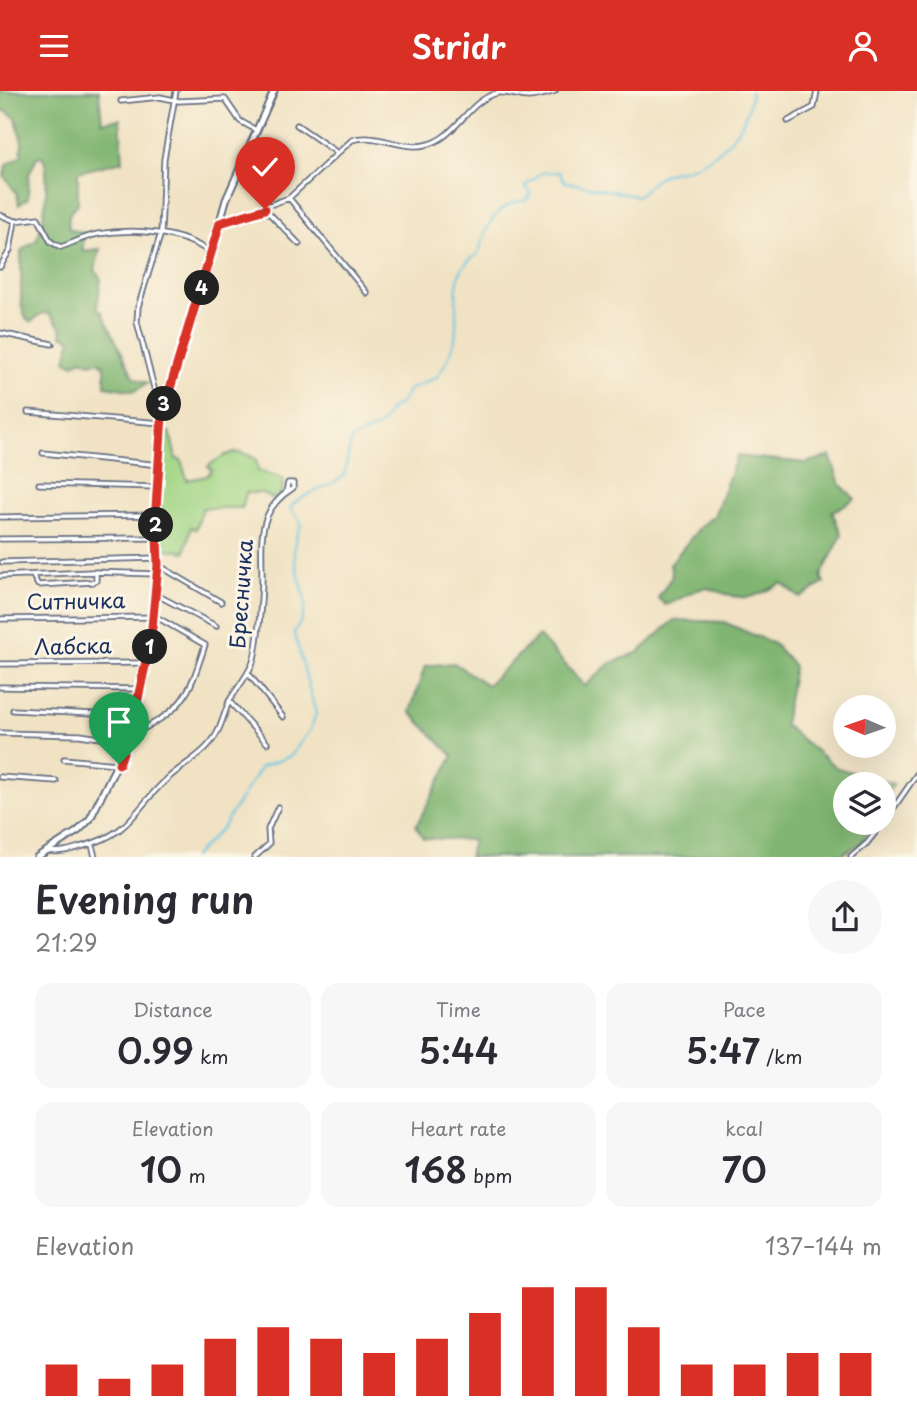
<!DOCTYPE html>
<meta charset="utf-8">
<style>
:root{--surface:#fff;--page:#f7f7f7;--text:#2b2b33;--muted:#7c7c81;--accent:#d93025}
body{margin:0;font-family:"Playpen Sans",sans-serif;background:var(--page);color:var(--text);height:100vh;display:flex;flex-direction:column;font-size:26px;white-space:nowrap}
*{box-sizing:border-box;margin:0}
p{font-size:23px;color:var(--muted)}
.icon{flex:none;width:38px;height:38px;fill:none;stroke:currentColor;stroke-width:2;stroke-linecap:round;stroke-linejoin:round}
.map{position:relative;height:766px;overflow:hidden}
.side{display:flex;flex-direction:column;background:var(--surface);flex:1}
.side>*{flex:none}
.needle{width:46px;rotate:272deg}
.controls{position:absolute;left:833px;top:604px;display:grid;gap:14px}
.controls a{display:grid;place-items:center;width:63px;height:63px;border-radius:50%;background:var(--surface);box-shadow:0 7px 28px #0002;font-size:35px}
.pin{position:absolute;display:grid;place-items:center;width:60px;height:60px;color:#fff;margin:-72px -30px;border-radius:50% 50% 50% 0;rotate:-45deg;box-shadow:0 0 7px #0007}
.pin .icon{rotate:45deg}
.km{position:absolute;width:35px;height:35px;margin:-18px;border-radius:50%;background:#222;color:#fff;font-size:19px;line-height:35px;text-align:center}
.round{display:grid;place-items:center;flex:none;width:74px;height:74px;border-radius:37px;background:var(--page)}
.summary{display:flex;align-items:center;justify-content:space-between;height:119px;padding:0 35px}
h1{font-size:38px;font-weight:600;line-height:52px}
.figures{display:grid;grid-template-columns:repeat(3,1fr);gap:10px;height:119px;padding:7px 35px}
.figures div{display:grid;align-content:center;border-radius:18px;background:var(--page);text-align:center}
.figures b{font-size:35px;font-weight:600}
.figures small{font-size:19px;font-weight:400}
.figures p{font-size:19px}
.chart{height:196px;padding:14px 35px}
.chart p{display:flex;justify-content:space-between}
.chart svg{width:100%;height:126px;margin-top:7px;stroke:var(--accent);stroke-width:6}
header{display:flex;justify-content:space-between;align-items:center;height:91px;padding:0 35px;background:var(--accent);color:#fff;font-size:32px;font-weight:600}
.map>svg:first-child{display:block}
.green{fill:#a2d585;stroke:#5e8272;stroke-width:2}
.forest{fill:#81b672;stroke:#4e7268;stroke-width:2}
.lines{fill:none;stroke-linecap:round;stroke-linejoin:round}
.stream{stroke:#64c4e3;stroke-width:2}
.street-casing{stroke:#666e81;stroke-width:7}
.secondary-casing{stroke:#666e81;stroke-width:9}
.street{stroke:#fff;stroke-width:3.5}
.secondary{stroke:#fff;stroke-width:5}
.route-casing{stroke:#fff;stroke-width:14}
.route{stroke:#d93025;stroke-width:9}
.labels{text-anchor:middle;stroke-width:6;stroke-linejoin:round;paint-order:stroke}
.street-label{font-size:21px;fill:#1b2f5e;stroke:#fcf5e5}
</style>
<header><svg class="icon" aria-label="menu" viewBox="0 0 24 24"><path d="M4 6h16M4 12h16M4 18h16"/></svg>Stridr<svg class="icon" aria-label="person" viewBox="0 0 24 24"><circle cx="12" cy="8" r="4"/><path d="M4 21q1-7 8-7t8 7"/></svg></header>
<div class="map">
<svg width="917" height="766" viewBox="0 0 917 766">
<rect width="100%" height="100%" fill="#fcf5e5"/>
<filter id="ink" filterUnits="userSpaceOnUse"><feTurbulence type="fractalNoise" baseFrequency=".0143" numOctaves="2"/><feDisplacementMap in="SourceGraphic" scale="14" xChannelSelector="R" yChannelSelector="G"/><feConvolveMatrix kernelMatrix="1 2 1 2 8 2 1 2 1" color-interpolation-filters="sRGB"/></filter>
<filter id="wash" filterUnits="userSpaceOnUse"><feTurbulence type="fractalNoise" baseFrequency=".00686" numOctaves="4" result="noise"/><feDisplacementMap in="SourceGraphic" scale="28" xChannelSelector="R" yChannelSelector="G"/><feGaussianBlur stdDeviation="1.57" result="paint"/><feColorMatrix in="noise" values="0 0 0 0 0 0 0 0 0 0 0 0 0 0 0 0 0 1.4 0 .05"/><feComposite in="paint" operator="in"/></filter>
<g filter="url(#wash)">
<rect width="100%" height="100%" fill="#f0e2c3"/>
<path class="green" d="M 162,341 L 170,341 L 176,368 L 181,369 L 187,389 L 207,385 L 212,379 L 208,375 C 226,362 236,356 256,368 L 258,380 L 283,387 L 282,400 L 275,409 L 262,402 L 246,402 L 242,417 L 203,417 L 196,438 L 191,436 L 185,461 L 160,457 Z"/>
<path class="forest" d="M 0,0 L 99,0 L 102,31 L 120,28 L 123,70 L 78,81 L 78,113 C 68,120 68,127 69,138 L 85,142 L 82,160 L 100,158 L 95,179 L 101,188 L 97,217 L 102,221 L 134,287 L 148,292 L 135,300 L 105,295 L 105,276 L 99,270 L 90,272 L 81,268 L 73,274 L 66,269 L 71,248 L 61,244 L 62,238 L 49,222 L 41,223 L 31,231 L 26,228 L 21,212 L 21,160 C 25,156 31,154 35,150 C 45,140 51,77 42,65 L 37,66 L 29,83 L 28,107 L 19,114 L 17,103 L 4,85 L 6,74 L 21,65 L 22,51 L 16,27 L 0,17 Z
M 737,365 L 806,372 L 830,365 L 840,393 L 855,408 L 832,421 L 842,444 L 821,485 L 824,492 L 800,507 L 782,492 C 761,503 750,511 726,503 C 720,501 711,497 705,497 C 691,498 679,511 665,514 L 658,507 L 672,485 L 670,473 L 701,435 L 714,425 Z
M 674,529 L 724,531 L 774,553 L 794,575 L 784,634 L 837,677 L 894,693 L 884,706 L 884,693 L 845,693 L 845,732 L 870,732 L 862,752 L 836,766 L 469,766 L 473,749 L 423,747 L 416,735 L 453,665 L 410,621 L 425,575 L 454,572 L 487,594 L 539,545 L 585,595 L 609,573 L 639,561 Z"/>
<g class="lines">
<path class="stream" d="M 193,766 L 222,737 L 261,676 L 291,665 L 311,637 L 316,623 L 294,541 C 326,502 276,477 302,433 L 290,417 C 301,403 327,398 344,385 L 351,350 C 366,338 383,341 389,319 L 402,312 L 408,299 L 437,286 C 444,275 451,265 454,252 C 462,221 444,180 478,163 C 487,135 494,112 527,109 L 531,102 L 525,95 L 541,82 L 559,81 L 565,91 L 637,105 C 647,99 653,88 663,84 C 671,80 681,80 689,77 C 721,66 750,34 751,0"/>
</g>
</g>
<g filter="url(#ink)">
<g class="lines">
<defs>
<path id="street" d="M 121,10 L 160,6 L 179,10 L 225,8 L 240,30 L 256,39
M 788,30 L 814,16 L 817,0
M 297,34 L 336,61
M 289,107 L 367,202
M 265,118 L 299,153
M 0,124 L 15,130 L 38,127 L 51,151 L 61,156 C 73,152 86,145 98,143 C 134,137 181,140 211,162
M 220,132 L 289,107 L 352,49 C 376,41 399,59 425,54 C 456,48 466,11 497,2 C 507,0 519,6 529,6 C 537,5 547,3 555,0
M 0,176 L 10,159 L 15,130
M 0,242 L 52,253
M 28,321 L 161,332
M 161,324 L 137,231 L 138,216 L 161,142 L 164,68 L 176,0
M 43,362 L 160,374
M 39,393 L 158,396
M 0,426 L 155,424
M 0,448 L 155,447
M 2,471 L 157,467
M 158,474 L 221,511
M 0,485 L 91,481 L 157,483
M 33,485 L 38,494 L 93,491 L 96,490 L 96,481
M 155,503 L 216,535
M 0,528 L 153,526
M 0,573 L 145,572
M 248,582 L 283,626
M 0,596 L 141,598
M 229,610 L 267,652
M 13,619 L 133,625
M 0,642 L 80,644 L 127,651
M 130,645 C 184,617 187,610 205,554 L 153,524
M 64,668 L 117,673
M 0,686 L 56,690
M 884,731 L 917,683
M 92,754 L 95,766
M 49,760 C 60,762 70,759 80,756 C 132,743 133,719 166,689 C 183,673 206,663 217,642 C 223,631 225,618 231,607 C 239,595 248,584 253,571 C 258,556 262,503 262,486 C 262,449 256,420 293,397 L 293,392 L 288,392 L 286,401
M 255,766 L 269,753 L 268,738 L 278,716
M 851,766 L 867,752 L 883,732"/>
<path id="secondary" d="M 37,766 L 78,740 L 90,728 L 128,651 L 151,547 L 157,483 L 156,424 L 163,317 L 199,206 L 226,109 L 274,0"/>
</defs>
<use href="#street" class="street-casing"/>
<use href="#secondary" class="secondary-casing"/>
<use href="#street" class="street"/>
<use href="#secondary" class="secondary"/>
</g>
</g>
<g class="lines" filter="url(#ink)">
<defs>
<path id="route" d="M 119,673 L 132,635 L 151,547 L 158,474 L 156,417 L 162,324 L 220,132 L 265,118"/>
</defs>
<use href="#route" class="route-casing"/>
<use href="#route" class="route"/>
</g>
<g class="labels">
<g class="street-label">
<text transform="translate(242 503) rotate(-86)" y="7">Бресничка</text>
<text transform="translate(76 511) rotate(-1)" y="7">Ситничка</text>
<text transform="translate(73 556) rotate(-1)" y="7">Лабска</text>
</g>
</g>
</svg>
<div class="controls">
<a><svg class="needle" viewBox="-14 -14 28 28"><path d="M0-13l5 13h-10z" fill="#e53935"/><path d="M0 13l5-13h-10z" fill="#7c7c81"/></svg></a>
<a><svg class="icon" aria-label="layers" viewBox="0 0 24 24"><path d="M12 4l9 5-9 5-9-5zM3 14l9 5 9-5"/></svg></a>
</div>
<div class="pin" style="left:119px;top:673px;background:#1e9e55"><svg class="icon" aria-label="arrive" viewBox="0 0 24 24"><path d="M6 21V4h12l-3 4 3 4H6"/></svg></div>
<div class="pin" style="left:265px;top:118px;background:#d93025"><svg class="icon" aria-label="check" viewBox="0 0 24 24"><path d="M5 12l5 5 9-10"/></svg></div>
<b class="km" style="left:150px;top:556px">1</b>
<b class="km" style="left:156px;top:434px">2</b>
<b class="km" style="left:164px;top:313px">3</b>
<b class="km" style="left:202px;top:197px">4</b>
</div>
<section class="side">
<div class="summary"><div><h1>Evening run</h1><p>21:29</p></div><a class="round"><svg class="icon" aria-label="share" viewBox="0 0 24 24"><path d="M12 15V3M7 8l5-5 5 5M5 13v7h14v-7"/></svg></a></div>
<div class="figures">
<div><p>Distance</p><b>0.99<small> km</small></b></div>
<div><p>Time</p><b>5:44</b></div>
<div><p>Pace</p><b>5:47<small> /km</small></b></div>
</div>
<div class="figures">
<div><p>Elevation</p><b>10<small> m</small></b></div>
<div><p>Heart rate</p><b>168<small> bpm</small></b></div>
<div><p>kcal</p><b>70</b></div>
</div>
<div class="chart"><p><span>Elevation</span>137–144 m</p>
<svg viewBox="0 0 160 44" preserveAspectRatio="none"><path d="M5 44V33M15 44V38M25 44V33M35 44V24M45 44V20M55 44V24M65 44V29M75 44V24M85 44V15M95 44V6M105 44V6M115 44V20M125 44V33M135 44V33M145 44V29M155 44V29"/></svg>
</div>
</section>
